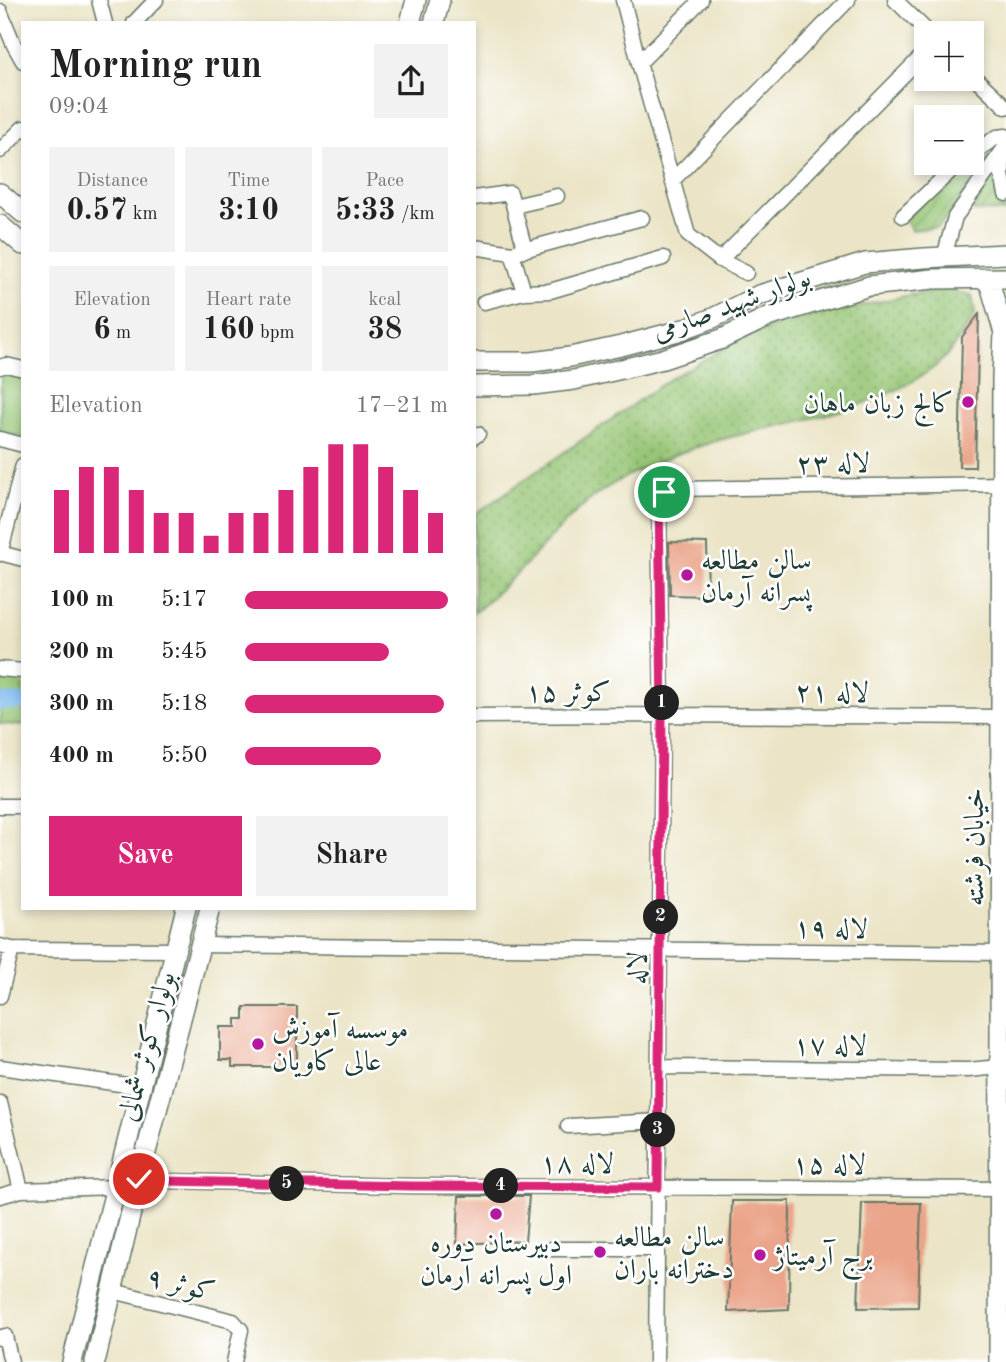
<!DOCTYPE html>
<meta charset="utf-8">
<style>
:root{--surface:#fff;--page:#f2f2f2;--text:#222;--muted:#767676;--accent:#db2777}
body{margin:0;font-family:"Old Standard TT",Amiri,serif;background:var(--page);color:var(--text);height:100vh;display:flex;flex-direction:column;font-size:26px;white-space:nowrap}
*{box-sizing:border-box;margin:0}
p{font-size:23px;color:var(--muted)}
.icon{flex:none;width:38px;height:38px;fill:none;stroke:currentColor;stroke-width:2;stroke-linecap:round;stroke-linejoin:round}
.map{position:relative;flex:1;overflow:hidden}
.panel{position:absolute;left:21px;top:21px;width:455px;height:889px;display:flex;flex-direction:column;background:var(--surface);border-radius:0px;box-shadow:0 4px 10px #0003}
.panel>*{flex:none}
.fabs{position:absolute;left:914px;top:21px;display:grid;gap:14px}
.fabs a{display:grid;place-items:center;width:70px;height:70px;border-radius:0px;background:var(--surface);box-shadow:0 4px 10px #0003;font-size:35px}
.pin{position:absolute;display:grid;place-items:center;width:60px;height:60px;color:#fff;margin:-30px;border:4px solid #fff;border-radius:50%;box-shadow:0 2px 7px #0007}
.km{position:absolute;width:35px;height:35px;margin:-18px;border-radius:50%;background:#222;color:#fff;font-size:19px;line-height:35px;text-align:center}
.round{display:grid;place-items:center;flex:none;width:74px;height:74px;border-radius:0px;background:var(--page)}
.headline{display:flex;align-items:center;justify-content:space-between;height:119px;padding:0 28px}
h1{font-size:38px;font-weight:800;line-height:52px}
.figures{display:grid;grid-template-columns:repeat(3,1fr);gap:10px;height:119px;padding:7px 28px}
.figures div{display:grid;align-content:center;border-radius:0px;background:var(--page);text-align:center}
.figures b{font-size:30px;font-weight:800}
.figures small{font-size:19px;font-weight:400}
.figures p{font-size:19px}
.chart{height:196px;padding:14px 28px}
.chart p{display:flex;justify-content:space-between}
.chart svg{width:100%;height:126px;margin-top:7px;stroke:var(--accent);stroke-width:6}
.cta{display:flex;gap:14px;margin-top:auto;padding:14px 28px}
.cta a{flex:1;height:80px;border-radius:0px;background:var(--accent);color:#fff;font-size:28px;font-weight:800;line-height:80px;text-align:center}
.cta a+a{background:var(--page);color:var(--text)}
ul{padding:0 28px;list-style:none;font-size:23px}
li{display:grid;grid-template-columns:112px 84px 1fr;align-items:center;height:52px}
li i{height:18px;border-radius:9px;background:var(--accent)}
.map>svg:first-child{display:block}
.grass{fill:url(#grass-dots);stroke:#5a8154;stroke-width:2}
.park{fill:#96c574;stroke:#5a8154;stroke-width:2}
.garden{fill:url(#garden-furrows);stroke:#5a8154;stroke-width:2}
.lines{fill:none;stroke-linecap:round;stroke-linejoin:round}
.canal{stroke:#7ab8ed;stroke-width:16}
.building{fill:#eaa48a}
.street-casing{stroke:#667767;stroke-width:17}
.secondary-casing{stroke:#667767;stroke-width:22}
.street{stroke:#fff;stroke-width:14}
.secondary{stroke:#fff;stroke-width:19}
.route-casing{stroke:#fff;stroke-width:14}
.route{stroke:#db2777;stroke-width:9}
.poi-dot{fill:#b5179e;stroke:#fff;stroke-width:2.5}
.labels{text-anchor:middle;stroke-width:5;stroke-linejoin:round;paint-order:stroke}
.street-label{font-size:28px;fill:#1f3d34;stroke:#fff}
.poi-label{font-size:28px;fill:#1f3d34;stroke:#fff;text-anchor:start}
</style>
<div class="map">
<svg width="1006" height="1362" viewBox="0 0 1006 1362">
<defs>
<pattern id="grass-dots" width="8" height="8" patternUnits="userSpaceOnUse" patternTransform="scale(1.75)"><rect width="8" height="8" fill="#96c574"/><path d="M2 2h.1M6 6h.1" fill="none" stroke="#7aa160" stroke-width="1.8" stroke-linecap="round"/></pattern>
<pattern id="garden-furrows" width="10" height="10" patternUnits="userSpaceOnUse" patternTransform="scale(1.75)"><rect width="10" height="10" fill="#96c574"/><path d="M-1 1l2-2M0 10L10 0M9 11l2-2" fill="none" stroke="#7aa160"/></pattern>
</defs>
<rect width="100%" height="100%" fill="#fff"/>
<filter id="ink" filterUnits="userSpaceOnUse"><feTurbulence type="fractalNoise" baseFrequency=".0143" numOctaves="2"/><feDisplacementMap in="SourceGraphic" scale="14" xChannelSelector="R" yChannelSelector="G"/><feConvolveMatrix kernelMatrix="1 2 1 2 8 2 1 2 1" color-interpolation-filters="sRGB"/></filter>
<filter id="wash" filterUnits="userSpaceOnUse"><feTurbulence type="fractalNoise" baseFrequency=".00686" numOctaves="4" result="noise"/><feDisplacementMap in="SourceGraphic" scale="28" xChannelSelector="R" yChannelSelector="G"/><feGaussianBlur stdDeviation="1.57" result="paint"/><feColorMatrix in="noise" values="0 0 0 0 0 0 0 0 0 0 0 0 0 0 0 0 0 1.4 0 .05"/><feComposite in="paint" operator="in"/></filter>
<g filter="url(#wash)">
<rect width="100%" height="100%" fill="#ebe4c6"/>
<path class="grass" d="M 948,290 L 972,295 L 975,314 C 963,334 948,358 929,371 C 867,414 793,420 723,439 C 688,449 652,462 620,480 C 584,498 556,533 529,561 C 513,578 496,593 479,609 L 474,612 L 474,515 L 671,378 L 743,338 L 782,323 L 910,295 Z"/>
<path class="park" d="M 1,371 L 23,377 L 23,437 L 0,431 Z
M 0,678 L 23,679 L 23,725 L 0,724 Z"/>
<path class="garden" d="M 980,152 L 990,157 L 954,209 L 938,227 L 912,230 L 905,220 L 964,163 L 971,163 L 971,158 Z
M 994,174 L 996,191 L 1006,212 L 973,211 Z"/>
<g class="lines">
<path class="canal" d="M 0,702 L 23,702"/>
</g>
<g id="blocks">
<path class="building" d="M 979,314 L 975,467 L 959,467 L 962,337 Z
M 669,542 L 707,543 L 708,596 L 670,595 Z
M 244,1007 L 297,1007 L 297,1067 L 232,1067 L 232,1060 L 220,1060 L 220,1027 L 236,1027 L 236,1019 L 244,1019 Z
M 459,1196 L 529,1196 L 525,1241 L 457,1244 Z
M 732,1201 L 790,1201 L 789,1309 L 728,1312 Z
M 862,1203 L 921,1203 L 918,1307 L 858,1308 Z"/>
</g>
</g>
<g filter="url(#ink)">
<use href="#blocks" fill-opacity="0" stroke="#667767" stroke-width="2"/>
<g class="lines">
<defs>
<path id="street" d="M 99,0 L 105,23
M 623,0 L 639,63 L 688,235 L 720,260 L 746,273
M 895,0 L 929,33
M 0,11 L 14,45 L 23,61
M 134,23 L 156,0
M 639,63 L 701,0
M 971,74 L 1006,107
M 1003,150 L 1002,175 L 1006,194
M 0,151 L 23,128
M 971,154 L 997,137 L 1006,136
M 672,181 L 848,0
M 474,198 L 510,193 L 525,250
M 514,206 L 557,196
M 903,216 L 959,163
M 474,247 L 512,253 L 642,218
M 512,253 L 524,292
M 944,257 L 955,217 L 1006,146
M 720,260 L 926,52
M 484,302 L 524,292 L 550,291 L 663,258
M 0,367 L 6,365 L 23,369
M 474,437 L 478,434
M 0,439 L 23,445
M 0,553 L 23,559
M 0,554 L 23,465
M 0,669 L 23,671
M 474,716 L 662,715 L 1006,717
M 0,806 L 23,806
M 201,945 L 1006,953
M 0,946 L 12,949 L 176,950
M 0,996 L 12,949
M 0,1067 L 141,1087
M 659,1067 L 968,1070 L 1000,1067
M 0,1103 L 21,1190
M 568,1126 L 659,1121
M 139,1179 L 164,1181 L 411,1186 L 1006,1189
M 0,1196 L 21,1190 L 116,1187
M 551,1249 L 657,1249
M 113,1291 L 233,1321 L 241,1330 L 234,1362
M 0,1338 L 5,1336 L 11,1362
M 656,1362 L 662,715 L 659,499 L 664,492 L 674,489 L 1006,484"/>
<path id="secondary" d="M 410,23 L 416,0
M 434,23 L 440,0
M 0,193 L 23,213
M 0,225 L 23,245
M 986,278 L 991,288 L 1004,333
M 474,362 L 532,362 L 570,357 L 621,346 L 678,331 L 713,318 L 759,295 L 865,263 L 924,258 L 1006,254
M 474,386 L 533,385 L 574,380 L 626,368 L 663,359 L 722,339 L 768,317 L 869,286 L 933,279 L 1006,278
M 72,1362 L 186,908
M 95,1362 L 139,1179 L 210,908
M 999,1362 L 1002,377 L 1004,333 L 1006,328"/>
</defs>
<use href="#street" class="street-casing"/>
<use href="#secondary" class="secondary-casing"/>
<use href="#street" class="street"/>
<use href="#secondary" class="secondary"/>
</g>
</g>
<g class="lines" filter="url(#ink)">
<defs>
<path id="route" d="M 139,1179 L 164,1181 L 411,1186 L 658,1187 L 662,715 L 659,499 L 664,492"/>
</defs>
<use href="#route" class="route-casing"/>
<use href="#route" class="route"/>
</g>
<g class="poi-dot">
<circle cx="968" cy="402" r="7"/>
<circle cx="687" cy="575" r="7"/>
<circle cx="258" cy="1044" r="7"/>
<circle cx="496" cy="1214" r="7"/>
<circle cx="600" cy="1252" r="7"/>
<circle cx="760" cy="1255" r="7"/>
</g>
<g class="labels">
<g class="street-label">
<text transform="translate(731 303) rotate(-20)" y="10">بولوار شهید صارمی</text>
<text transform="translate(833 462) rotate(-1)" y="10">لاله ۲۳</text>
<text x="568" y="701">کوثر ۱۵</text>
<text x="832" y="701">لاله ۲۱</text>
<text transform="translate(973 847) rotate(-90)" y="10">خیابان فرشته</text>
<text transform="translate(831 927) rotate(1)" y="10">لاله ۱۹</text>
<text transform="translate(636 968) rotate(-89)" y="10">لاله</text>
<text x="830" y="1054">لاله ۱۷</text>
<text transform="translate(145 1046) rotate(-75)" y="10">بولوار کوثر شمالی</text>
<text x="577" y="1172">لاله ۱۸</text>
<text x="829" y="1173">لاله ۱۵</text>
<text transform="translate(181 1283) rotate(14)" y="10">کوثر ۹</text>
</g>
<g class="poi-label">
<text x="954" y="412" text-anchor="end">کالج زبان ماهان</text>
<text x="701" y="569">سالن مطالعه<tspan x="701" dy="32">پسرانه آرمان</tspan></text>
<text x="272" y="1038">موسسه آموزش<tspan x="272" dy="32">عالی کاویان</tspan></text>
<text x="614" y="1246">سالن مطالعه<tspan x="614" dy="32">دخترانه باران</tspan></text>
<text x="496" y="1252" text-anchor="middle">دبیرستان دوره<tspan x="496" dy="32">اول پسرانه آرمان</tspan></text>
<text x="774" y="1265">برج آرمیتاژ</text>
</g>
</g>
</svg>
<div class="fabs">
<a>+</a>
<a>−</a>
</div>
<div class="pin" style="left:664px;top:492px;background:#1e9e55"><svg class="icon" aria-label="arrive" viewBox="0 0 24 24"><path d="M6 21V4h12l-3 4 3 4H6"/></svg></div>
<div class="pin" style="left:139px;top:1179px;background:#d93025"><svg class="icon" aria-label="check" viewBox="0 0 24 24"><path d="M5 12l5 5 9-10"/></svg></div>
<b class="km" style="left:662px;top:703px">1</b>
<b class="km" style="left:661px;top:917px">2</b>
<b class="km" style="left:658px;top:1130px">3</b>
<b class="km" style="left:501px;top:1186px">4</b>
<b class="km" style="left:287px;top:1184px">5</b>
<section class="panel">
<div class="headline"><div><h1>Morning run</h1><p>09:04</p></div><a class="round"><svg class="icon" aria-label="share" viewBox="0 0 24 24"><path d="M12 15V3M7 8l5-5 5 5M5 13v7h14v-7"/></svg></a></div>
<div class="figures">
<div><p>Distance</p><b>0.57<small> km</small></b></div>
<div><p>Time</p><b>3:10</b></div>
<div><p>Pace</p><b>5:33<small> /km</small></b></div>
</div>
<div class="figures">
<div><p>Elevation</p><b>6<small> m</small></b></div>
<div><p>Heart rate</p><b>160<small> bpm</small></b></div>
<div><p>kcal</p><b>38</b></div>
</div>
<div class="chart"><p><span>Elevation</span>17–21 m</p>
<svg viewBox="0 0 160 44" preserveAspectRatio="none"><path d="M5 44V22M15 44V14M25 44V14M35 44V22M45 44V30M55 44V30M65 44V38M75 44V30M85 44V30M95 44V22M105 44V14M115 44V6M125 44V6M135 44V14M145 44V22M155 44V30"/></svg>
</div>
<ul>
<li><b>100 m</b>5:17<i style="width:100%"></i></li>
<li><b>200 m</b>5:45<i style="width:71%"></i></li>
<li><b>300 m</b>5:18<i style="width:98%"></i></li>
<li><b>400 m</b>5:50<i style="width:67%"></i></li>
</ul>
<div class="cta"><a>Save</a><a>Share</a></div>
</section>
</div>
